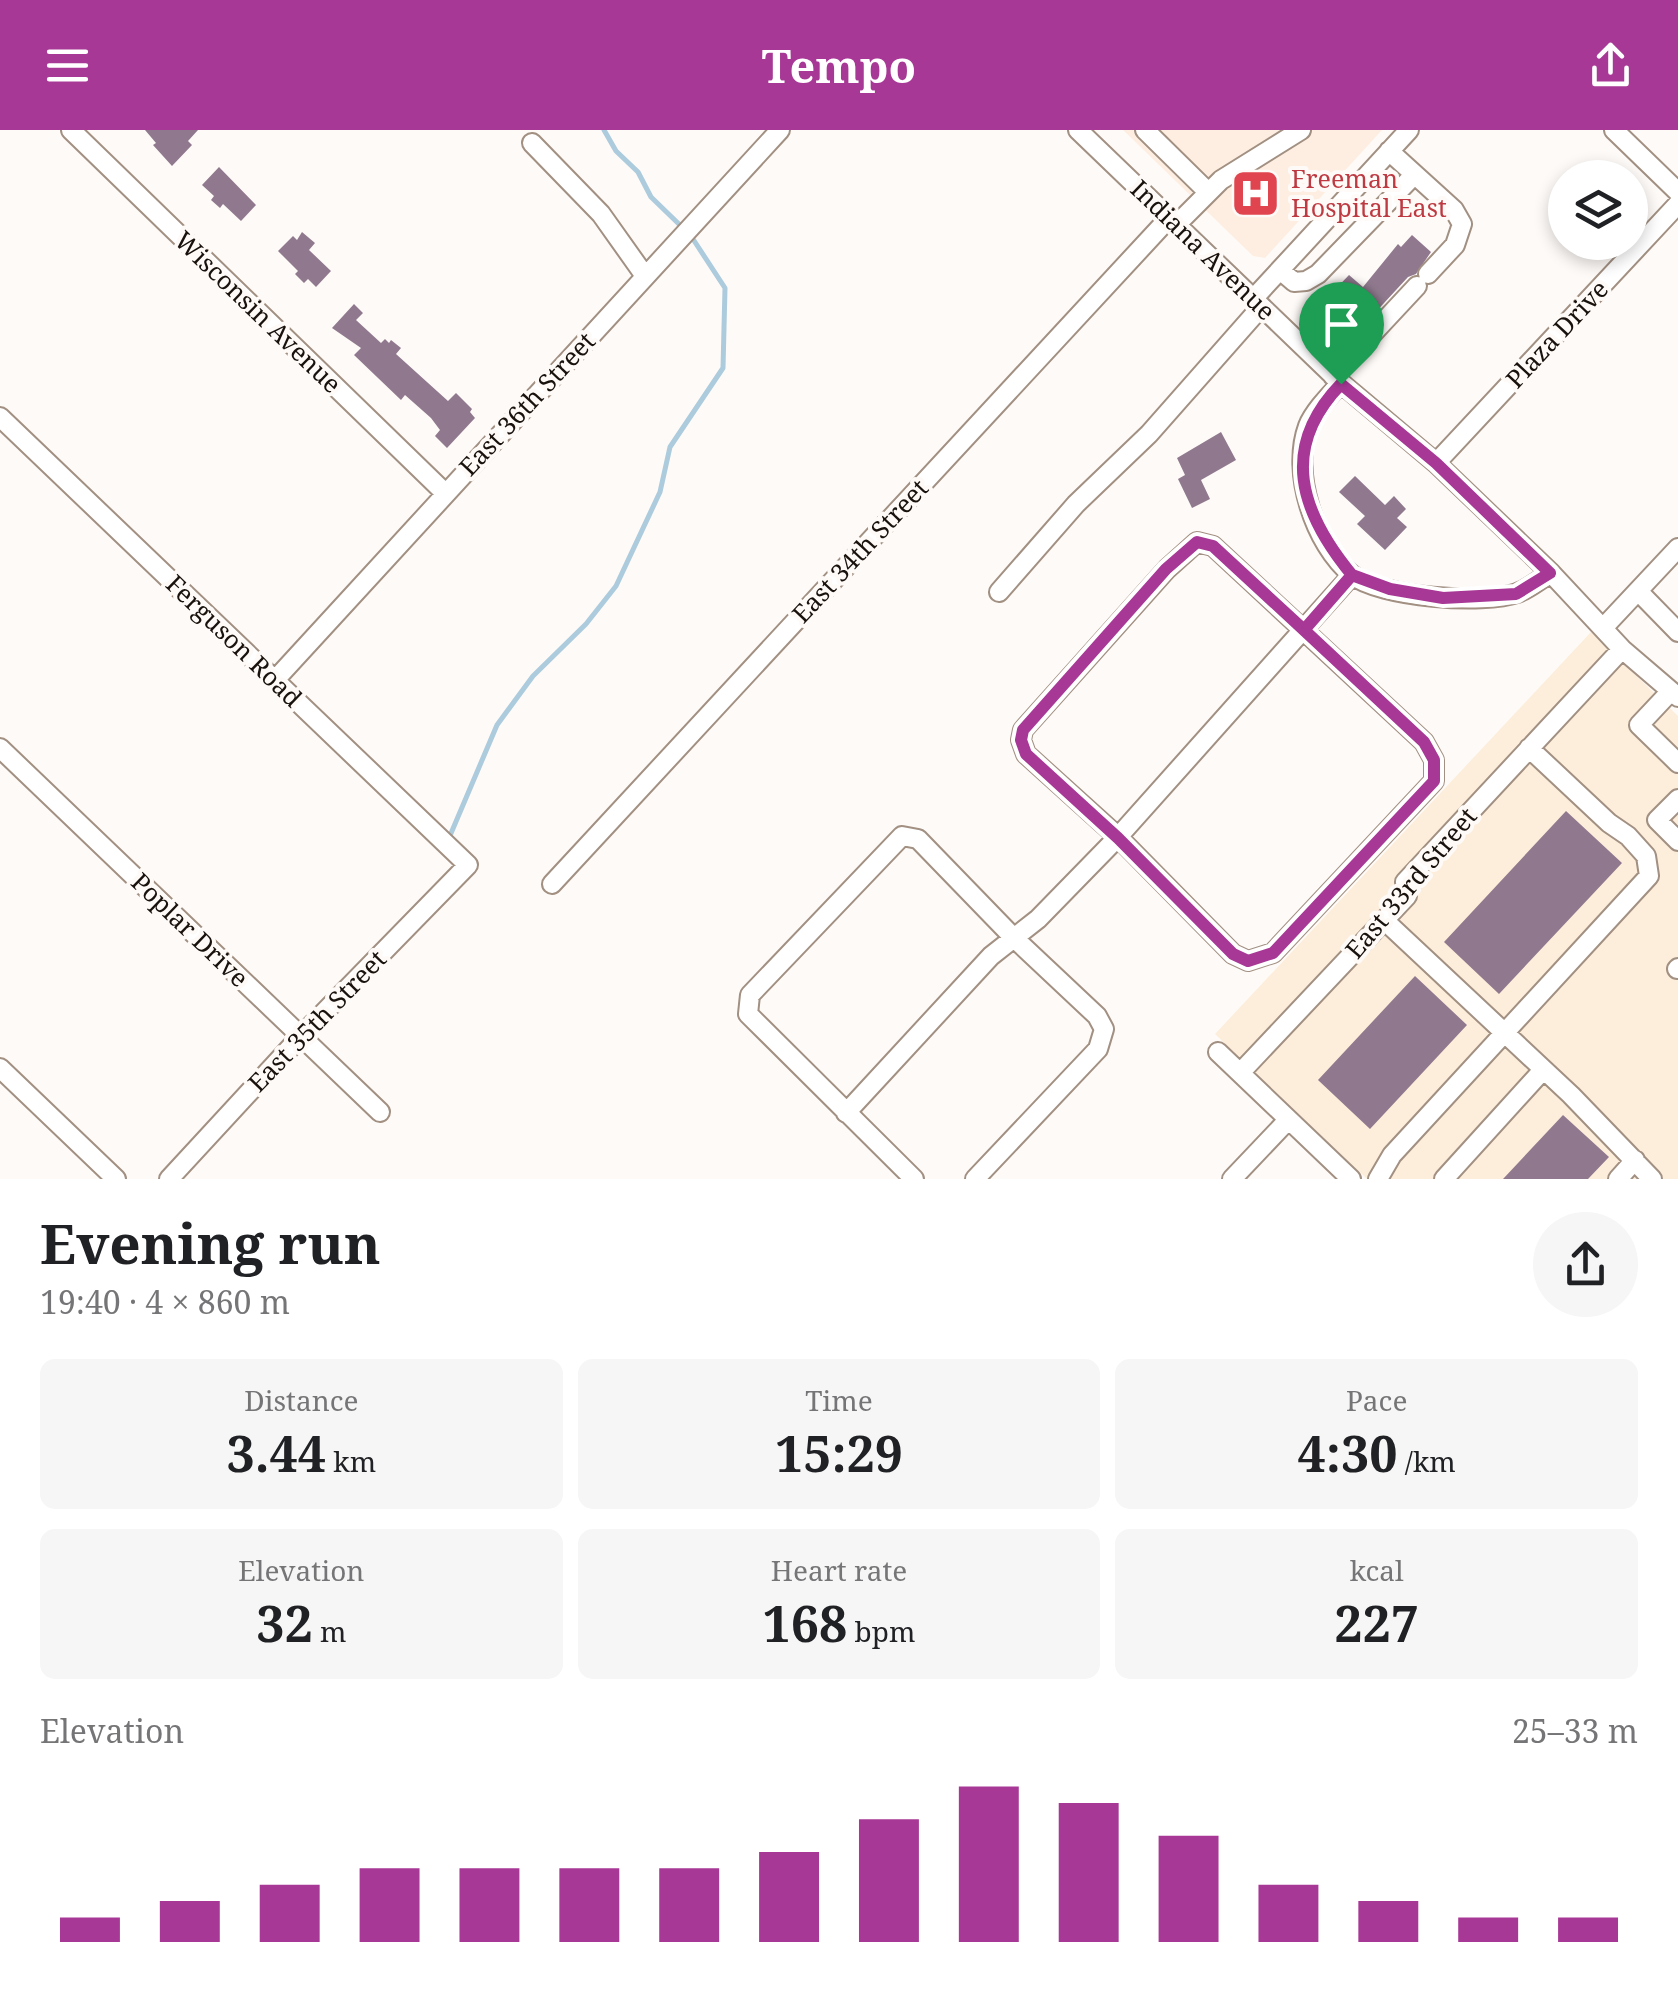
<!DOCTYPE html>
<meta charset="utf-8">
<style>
:root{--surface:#fff;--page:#f6f6f6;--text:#202124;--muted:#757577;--accent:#a73895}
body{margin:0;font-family:"Noto Serif",serif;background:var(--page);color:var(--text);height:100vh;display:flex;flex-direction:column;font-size:38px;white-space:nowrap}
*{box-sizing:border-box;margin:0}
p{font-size:32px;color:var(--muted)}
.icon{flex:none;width:55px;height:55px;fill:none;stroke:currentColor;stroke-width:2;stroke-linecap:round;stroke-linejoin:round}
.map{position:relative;height:1049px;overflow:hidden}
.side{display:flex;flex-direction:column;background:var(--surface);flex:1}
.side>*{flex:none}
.buttons{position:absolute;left:1548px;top:30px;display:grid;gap:20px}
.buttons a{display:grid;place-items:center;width:100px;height:100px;border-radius:50%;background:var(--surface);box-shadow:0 5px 15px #0003;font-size:50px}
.pin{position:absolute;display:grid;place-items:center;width:85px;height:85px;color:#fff;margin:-102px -42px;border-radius:50% 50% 50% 0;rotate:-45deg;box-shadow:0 0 10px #0007}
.pin .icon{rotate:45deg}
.round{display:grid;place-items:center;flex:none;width:105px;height:105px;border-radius:52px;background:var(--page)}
.head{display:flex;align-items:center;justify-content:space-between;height:170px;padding:0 40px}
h1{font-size:55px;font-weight:700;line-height:75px}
.metrics{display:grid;grid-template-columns:repeat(3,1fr);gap:15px;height:170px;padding:10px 40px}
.metrics div{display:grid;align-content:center;border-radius:15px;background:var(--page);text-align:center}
.metrics b{font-size:50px;font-weight:700}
.metrics small{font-size:28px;font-weight:400}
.metrics p{font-size:28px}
.chart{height:280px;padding:20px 40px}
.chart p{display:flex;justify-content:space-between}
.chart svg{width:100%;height:180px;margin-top:10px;stroke:var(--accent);stroke-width:6}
header{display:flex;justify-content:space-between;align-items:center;height:130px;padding:0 40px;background:var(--accent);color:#fff;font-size:45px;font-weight:700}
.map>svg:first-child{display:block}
.commercial{fill:#fdeedb}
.built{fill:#feeee2}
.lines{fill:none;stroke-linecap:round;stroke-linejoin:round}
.stream{stroke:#accbdd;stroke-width:5}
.building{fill:#90798e}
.minor-casing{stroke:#a29082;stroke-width:22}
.minor{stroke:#fff;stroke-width:18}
.route-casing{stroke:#fff;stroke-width:20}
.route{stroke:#a73895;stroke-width:12}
.labels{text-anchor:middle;stroke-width:8;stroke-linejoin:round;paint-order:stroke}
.health-label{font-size:25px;fill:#be3a42;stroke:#fefaf7;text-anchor:start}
.street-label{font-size:25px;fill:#18110c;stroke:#fefaf7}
</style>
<header><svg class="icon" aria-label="menu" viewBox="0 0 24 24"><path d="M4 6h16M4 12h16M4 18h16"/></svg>Tempo<svg class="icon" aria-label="share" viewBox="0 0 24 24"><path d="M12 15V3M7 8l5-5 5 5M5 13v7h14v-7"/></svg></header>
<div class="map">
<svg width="1678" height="1049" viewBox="0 0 1678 1049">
<rect width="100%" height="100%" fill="#fefaf7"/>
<path class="commercial" d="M 1591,502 L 1678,586 L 1678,1049 L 1367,1049 L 1215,904 Z"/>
<path class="built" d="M 1123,0 L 1382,0 L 1265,128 L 1253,126 Z"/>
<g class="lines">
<path class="stream" d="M 604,0 L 616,21 L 638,42 L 651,67 L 683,98
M 449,708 L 497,595 L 533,546 L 586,494 L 616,456 L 660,362 L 670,317 L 723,238 L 725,158 L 691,106"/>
</g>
<path class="building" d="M 145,0 L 198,0 L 188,11 L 192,15 L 172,36 L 153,15 L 156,13 Z
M 219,37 L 256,75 L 241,91 L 223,74 L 220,78 L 211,70 L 214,66 L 202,55 Z
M 302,102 L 315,113 L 309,120 L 331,141 L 316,157 L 308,149 L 304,153 L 295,144 L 298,141 L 278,121 L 293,106 L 297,110 Z
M 1412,105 L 1431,122 L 1416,144 L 1408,147 L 1350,210 L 1331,193 L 1341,183 L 1326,169 L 1349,145 L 1363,157 L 1398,114 L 1401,117 Z
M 354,174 L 363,183 L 356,190 L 381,213 L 385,209 L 389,213 L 391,210 L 401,218 L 396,224 L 448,271 L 456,263 L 472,279 L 470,282 L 475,288 L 447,318 L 435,306 L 440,300 L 431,288 L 405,265 L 401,270 L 354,225 L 361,218 L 332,198 Z
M 1221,302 L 1236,330 L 1201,350 L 1210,369 L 1192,378 L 1178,349 L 1185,345 L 1177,328 Z
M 1355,346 L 1385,375 L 1394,366 L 1406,379 L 1397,388 L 1407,397 L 1385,420 L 1357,394 L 1365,386 L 1339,362 Z
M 1566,681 L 1622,733 L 1499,864 L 1444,812 Z
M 1415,846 L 1467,895 L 1370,999 L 1318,950 Z
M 1563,985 L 1609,1027 L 1588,1049 L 1503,1049 Z"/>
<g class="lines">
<defs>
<path id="minor" d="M 71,0 L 445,363
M 1078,0 L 1341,253 L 1436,333 L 1551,443 L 1622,519 L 1678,567
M 1145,0 L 1208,62
M 1614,0 L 1678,62
M 532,13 L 601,84 L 645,146
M 1389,21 L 1454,80 L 1462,94 L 1455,115 L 1428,144
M 1176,95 L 1221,50 L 1301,0
M 1280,140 L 1294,152 L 1306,151 L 1318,144 L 1414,45
M 1253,169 L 1409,0
M 1333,246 L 1417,156
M 1341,253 C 1330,265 1314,281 1308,296 C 1291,342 1314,414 1352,445 C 1380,467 1484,475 1517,463 C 1529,459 1540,449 1551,443
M 0,287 L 468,735 L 301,906 L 169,1049
M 1436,333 L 1678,74
M 1197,412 L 1213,416 L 1424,612 L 1434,630 L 1434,651 L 1273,823 L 1248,831 L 1233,824 L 1118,707 L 1026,624 L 1021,610 L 1023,600 L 1167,439 Z
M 1638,461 L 1678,502
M 999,462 L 1076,374 L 1149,304 L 1261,177
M 1603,498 L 1678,418
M 275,550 L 780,0
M 1671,561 L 1639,595 L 1678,633
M 0,618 L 380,982
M 1678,669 L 1657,690 L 1678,711
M 552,754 L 1169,88
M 1384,790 L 1571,965 L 1652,1049
M 1677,839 L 1678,838
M 1218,922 L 1351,1049
M 0,938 L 116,1049
M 1240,943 L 1407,766 L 1405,752 L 1622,519
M 846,983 L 991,826 L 1038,789 L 1118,707 L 1352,445
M 914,1049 L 748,884 L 750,865 L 902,706 L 918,709 L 1013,807 L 1097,886 L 1104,899 L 1098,919 L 975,1049
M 1232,1049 L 1288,990
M 1378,1049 L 1392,1025 L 1649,746 L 1646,726 L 1628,706 L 1609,693 L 1529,618
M 1444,1049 L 1543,940
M 1618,1049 L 1635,1030"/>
</defs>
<use href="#minor" class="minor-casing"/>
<use href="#minor" class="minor"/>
</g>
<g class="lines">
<defs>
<path id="route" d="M 1341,254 C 1279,318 1300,382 1352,445 L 1304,500 L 1213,416 L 1197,412 L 1166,439 L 1023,600 L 1021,610 L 1026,624 L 1118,708 L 1233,824 L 1248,831 L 1273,823 L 1434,651 L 1434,630 L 1424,612 L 1304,500 L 1352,445 L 1390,459 L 1443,468 L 1516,464 L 1550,443 L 1436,333 L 1341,254"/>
</defs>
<use href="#route" class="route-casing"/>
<use href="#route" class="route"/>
</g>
<defs>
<symbol id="hospital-square" viewBox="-11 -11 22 22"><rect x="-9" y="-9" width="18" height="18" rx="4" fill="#e0444e" stroke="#fefaf7"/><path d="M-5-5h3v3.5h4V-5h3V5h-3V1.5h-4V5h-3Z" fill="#fff"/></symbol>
</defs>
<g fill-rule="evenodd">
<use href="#hospital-square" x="1228" y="36" width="55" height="55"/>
</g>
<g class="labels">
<g class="health-label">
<text x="1291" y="58">Freeman<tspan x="1291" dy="29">Hospital East</tspan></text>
</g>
<g class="street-label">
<text transform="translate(1203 120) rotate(44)" y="9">Indiana Avenue</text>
<text transform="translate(258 182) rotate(44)" y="9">Wisconsin Avenue</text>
<text transform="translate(1557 204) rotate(-47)" y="9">Plaza Drive</text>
<text transform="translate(527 274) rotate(-47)" y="9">East 36th Street</text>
<text transform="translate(860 421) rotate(-47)" y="9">East 34th Street</text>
<text transform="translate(234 511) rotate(44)" y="9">Ferguson Road</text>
<text transform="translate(1411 753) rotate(-50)" y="9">East 33rd Street</text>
<text transform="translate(190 800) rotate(44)" y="9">Poplar Drive</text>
<text transform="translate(317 891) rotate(-46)" y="9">East 35th Street</text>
</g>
</g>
</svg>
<div class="buttons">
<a><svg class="icon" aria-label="layers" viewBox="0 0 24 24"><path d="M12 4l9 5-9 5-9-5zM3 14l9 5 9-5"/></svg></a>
</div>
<div class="pin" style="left:1341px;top:254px;background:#1e9e55"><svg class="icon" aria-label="arrive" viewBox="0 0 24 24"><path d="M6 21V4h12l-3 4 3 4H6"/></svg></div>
</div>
<section class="side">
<div class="head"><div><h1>Evening run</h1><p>19:40 · 4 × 860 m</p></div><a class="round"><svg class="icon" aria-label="share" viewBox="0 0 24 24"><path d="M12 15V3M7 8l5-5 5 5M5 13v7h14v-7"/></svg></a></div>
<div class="metrics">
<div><p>Distance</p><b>3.44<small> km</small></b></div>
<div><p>Time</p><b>15:29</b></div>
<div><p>Pace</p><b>4:30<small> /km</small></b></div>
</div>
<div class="metrics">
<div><p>Elevation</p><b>32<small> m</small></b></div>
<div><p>Heart rate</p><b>168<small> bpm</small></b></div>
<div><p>kcal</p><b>227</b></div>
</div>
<div class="chart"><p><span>Elevation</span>25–33 m</p>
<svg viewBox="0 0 160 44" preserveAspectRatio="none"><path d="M5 44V38M15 44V34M25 44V30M35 44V26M45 44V26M55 44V26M65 44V26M75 44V22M85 44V14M95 44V6M105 44V10M115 44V18M125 44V30M135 44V34M145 44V38M155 44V38"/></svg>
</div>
</section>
